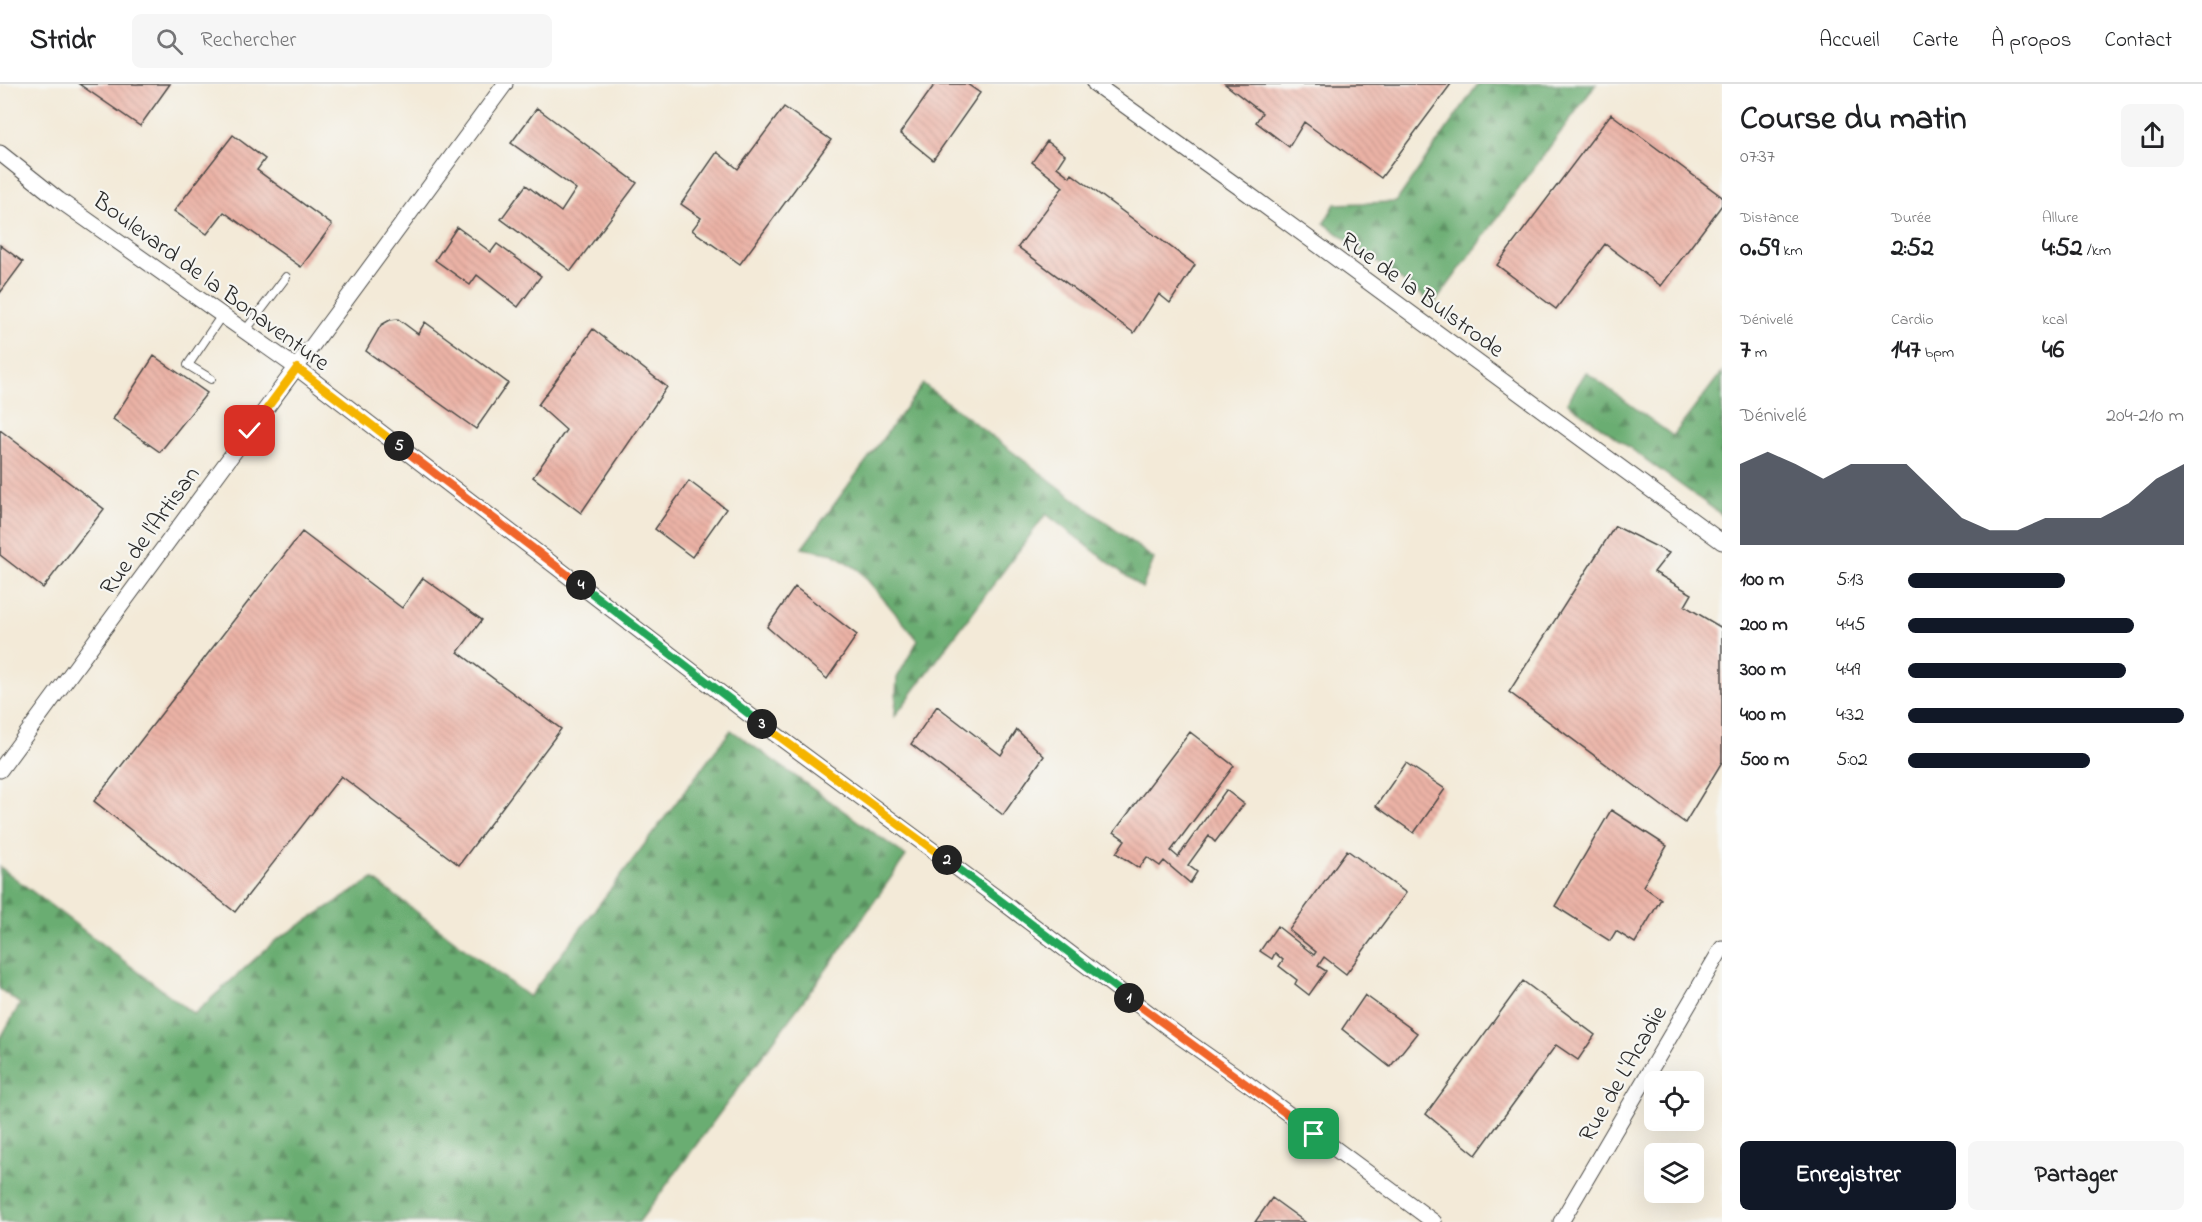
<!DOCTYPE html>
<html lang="fr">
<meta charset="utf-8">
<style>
:root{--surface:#fff;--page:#f6f6f6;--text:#202124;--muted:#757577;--line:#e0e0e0;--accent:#111827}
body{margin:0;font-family:"Indie Flower",sans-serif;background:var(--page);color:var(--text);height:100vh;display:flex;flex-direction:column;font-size:22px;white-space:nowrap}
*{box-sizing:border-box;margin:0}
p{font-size:20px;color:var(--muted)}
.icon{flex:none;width:33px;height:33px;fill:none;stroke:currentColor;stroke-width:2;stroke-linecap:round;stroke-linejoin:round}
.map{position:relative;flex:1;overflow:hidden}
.panel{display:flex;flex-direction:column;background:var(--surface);width:480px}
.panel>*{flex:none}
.tools{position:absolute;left:1644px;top:987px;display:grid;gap:12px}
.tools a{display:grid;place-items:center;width:60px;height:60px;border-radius:9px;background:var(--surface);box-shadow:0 6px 24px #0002;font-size:30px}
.pin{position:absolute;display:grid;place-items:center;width:51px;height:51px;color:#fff;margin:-26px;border-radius:12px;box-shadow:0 3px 9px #0006}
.km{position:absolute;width:30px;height:30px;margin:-15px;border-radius:50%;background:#222;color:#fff;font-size:16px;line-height:30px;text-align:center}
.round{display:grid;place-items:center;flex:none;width:63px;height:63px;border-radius:9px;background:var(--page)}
.head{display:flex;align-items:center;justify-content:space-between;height:102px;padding:0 18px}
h1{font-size:33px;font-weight:800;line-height:45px}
.metrics{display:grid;grid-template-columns:repeat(3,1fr);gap:9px;height:102px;padding:6px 18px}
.metrics div{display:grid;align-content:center}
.metrics b{font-size:26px;font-weight:800}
.metrics small{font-size:16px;font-weight:400}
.metrics p{font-size:16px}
.chart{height:168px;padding:12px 18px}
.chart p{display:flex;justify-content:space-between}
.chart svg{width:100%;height:108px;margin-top:6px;fill:var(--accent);opacity:.7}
.cta{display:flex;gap:12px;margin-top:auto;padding:12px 18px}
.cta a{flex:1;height:69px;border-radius:9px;background:var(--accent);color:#fff;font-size:24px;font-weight:800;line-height:69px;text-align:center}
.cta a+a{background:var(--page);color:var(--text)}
ul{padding:0 18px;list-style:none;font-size:20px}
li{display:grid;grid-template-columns:96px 72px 1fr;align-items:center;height:45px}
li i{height:15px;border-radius:8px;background:var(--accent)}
header{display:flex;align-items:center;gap:36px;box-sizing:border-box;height:84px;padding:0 30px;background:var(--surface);border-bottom:2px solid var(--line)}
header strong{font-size:28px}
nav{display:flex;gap:33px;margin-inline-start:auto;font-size:21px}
.search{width:420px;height:54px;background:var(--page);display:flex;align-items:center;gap:15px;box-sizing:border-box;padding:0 21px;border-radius:9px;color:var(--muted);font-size:22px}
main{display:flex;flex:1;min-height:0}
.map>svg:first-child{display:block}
.forest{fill:url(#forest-firs);stroke:#4b6c4e;stroke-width:1.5}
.building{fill:url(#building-back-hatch)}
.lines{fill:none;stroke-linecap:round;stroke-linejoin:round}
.service-casing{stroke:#494845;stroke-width:10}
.minor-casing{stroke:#494845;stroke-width:17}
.service{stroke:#fff;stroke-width:8}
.minor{stroke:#fff;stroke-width:15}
.split-1-casing{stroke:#fff;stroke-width:12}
.split-2-casing{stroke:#fff;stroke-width:12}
.split-3-casing{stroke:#fff;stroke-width:12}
.split-4-casing{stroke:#fff;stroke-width:12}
.split-5-casing{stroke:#fff;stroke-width:12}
.split-6-casing{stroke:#fff;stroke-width:12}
.split-1{stroke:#f0652b;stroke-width:8}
.split-2{stroke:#22a559;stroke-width:8}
.split-3{stroke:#f5b400;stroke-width:8}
.split-4{stroke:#22a559;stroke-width:8}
.split-5{stroke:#f0652b;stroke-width:8}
.split-6{stroke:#f5b400;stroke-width:8}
.labels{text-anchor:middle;stroke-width:4.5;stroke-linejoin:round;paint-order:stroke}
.street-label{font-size:24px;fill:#2b2b2b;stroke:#f6f6f2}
</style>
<header>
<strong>Stridr</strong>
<div class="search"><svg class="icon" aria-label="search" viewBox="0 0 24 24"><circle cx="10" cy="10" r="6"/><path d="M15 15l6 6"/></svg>Rechercher</div>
<nav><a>Accueil</a><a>Carte</a><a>À propos</a><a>Contact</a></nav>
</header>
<main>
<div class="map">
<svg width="1722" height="1138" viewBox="0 0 1722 1138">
<defs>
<pattern id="forest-firs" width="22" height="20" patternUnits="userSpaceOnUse" patternTransform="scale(1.5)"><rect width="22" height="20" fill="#6bad72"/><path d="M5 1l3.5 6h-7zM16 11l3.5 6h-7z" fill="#588d5e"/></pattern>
<pattern id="building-back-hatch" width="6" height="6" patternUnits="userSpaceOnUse" patternTransform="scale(1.5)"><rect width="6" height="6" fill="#ebb2a6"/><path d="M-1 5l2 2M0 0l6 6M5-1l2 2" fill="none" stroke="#ca998f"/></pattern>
</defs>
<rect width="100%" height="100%" fill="#f6f6f2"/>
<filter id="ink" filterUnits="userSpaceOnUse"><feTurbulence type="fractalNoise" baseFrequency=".0167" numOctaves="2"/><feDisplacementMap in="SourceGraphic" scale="12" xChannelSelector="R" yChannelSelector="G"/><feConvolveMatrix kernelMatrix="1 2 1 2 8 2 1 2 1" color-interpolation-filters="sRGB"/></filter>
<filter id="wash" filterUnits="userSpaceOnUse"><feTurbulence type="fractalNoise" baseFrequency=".008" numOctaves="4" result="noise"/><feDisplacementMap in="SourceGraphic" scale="24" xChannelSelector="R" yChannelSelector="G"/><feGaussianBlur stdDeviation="1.35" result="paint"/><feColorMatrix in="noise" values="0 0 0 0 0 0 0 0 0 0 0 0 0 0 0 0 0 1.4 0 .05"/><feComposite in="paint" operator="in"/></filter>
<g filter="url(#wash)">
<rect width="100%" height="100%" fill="#f3ead8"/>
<path class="forest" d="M 1478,0 L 1596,0 L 1434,220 L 1324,139 L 1335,120 L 1396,118 Z
M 1586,288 L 1673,352 L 1722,288 L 1722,431 L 1567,318 Z
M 923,300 L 1154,475 L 1142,504 L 1046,430 L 895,632 L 897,594 L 918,556 L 859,486 L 834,470 L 802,464 Z
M 731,646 L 906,772 L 834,875 L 639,1138 L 0,1138 L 0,955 L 20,920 L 0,905 L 0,783 L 194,930 L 276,856 L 373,795 L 529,913 Z"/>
<g id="blocks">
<path class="building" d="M 79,0 L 170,0 L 140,42 Z
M 935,0 L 967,0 L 980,9 L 933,76 L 900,49 Z
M 1225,0 L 1451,0 L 1381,94 L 1304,38 L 1289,63 L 1256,38 L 1262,29 Z
M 784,23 L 831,56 L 740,180 L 692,146 L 701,134 L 681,120 L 717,68 L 738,85 Z
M 537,24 L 637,99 L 571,187 L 501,135 L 526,101 L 561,128 L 576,105 L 511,59 Z
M 1611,30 L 1722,113 L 1722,121 L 1661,202 L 1605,160 L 1556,225 L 1497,181 Z
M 233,51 L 265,75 L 257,86 L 332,141 L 301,183 L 224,128 L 207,150 L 174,127 Z
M 1047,57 L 1065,71 L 1057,83 L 1070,93 L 1072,90 L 1195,181 L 1170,219 L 1159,210 L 1134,249 L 1018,163 L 1063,103 L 1032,78 Z
M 457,143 L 491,168 L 497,160 L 541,192 L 518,223 L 477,191 L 470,201 L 435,176 Z
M 0,161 L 23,178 L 0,209 Z
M 398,235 L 418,250 L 425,238 L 508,299 L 476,345 L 366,267 L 381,241 L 390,236 Z
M 593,245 L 667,303 L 581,429 L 533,393 L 566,346 L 538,321 Z
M 154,272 L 207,309 L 160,368 L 113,335 Z
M 0,346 L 104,425 L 43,504 L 0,471 Z
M 689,397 L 726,425 L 692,473 L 655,445 Z
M 1615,442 L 1669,469 L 1654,488 L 1692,510 L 1685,522 L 1722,544 L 1722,678 L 1685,739 L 1509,608 Z
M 302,448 L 402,524 L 423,494 L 482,536 L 458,568 L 561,645 L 459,781 L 341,692 L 235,828 L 94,717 Z
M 795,503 L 857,551 L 827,595 L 767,543 Z
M 937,622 L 1001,671 L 1017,646 L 1044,672 L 1003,731 L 911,660 Z
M 1190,648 L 1234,682 L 1171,767 L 1178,773 L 1226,706 L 1244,720 L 1215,758 L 1209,752 L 1188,781 L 1197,788 L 1190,799 L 1164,777 L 1160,782 L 1147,773 L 1139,784 L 1116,769 L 1125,756 L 1114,748 Z
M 1406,679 L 1445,705 L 1414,749 L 1376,722 Z
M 1611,726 L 1667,762 L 1643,802 L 1661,815 L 1635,859 L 1616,847 L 1610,857 L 1555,822 Z
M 1347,766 L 1406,809 L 1346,890 L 1324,873 L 1318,882 L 1326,887 L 1309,911 L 1295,900 L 1297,896 L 1279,882 L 1283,876 L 1275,869 L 1272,875 L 1260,867 L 1277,842 L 1314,871 L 1316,868 L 1289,846 Z
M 1523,897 L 1595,951 L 1578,976 L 1556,961 L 1476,1071 L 1426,1030 Z
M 1365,911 L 1417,949 L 1390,983 L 1342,945 Z
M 1272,1114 L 1305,1138 L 1255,1138 Z"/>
</g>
</g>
<g filter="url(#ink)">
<use href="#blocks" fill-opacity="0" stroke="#494845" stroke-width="1.5"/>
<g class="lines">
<defs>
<path id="service" d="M 245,247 L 286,193
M 211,295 L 188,281 L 222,231"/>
<path id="minor" d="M 1095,0 L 1243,106 L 1722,458
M 0,69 L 59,116 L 297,284 L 748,630 L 1000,816 L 1178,951 L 1248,1000 L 1434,1138
M 0,686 L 505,0
M 1561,1138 L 1722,864"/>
</defs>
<use href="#service" class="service-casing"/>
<use href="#minor" class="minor-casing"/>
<use href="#service" class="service"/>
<use href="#minor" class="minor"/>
</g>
</g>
<g class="lines" filter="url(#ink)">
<defs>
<path id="split-1" d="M 1129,914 L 1314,1050"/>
<path id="split-2" d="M 947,776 L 1129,914"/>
<path id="split-3" d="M 762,640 L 947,776"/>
<path id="split-4" d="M 581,501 L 762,640"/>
<path id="split-5" d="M 399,362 L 581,501"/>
<path id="split-6" d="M 250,347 L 297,284 L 399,362"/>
</defs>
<use href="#split-1" class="split-1-casing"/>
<use href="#split-2" class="split-2-casing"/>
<use href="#split-3" class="split-3-casing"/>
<use href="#split-4" class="split-4-casing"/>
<use href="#split-5" class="split-5-casing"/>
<use href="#split-6" class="split-6-casing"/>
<use href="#split-1" class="split-1"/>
<use href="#split-2" class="split-2"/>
<use href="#split-3" class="split-3"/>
<use href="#split-4" class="split-4"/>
<use href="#split-5" class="split-5"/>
<use href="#split-6" class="split-6"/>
</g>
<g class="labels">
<g class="street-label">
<text transform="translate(212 197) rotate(36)" y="8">Boulevard de la Bonaventure</text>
<text transform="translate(1423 210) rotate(36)" y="8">Rue de la Bulstrode</text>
<text transform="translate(149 446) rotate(-54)" y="8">Rue de l'Artisan</text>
<text transform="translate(1622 989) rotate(-60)" y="8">Rue de L'Acadie</text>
</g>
</g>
</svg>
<div class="tools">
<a><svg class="icon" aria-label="locate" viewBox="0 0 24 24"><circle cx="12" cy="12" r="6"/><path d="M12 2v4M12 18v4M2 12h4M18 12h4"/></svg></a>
<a><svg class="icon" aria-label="layers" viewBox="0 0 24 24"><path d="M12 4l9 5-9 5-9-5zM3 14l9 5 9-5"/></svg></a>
</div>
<div class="pin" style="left:1314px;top:1050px;background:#1e9e55"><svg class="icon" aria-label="arrive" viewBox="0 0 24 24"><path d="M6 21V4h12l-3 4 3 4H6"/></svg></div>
<div class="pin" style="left:250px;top:347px;background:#d93025"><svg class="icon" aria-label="check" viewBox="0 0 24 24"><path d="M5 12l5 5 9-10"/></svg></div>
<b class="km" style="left:1129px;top:914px">1</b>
<b class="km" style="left:947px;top:776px">2</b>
<b class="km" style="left:762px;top:640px">3</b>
<b class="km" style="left:581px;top:501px">4</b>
<b class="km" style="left:399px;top:362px">5</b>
</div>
<section class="panel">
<div class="head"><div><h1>Course du matin</h1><p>07:37</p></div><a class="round"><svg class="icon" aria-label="share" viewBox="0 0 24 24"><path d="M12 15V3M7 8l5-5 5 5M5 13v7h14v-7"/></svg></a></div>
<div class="metrics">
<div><p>Distance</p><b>0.59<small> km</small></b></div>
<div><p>Durée</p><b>2:52</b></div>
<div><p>Allure</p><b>4:52<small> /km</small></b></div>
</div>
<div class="metrics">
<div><p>Dénivelé</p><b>7<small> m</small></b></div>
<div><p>Cardio</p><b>147<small> bpm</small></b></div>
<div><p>kcal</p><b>46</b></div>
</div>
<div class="chart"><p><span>Dénivelé</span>204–210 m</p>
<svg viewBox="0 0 160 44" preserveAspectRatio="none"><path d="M0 44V11L10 6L20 11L30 17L40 11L50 11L60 11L70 22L80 33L90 38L100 38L110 33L120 33L130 33L140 27L150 17L160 11V44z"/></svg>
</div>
<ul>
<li><b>100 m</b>5:13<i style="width:57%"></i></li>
<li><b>200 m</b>4:45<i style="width:82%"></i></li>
<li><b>300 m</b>4:49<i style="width:79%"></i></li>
<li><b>400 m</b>4:32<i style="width:100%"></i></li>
<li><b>500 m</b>5:02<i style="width:66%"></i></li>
</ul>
<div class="cta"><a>Enregistrer</a><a>Partager</a></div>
</section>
</main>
